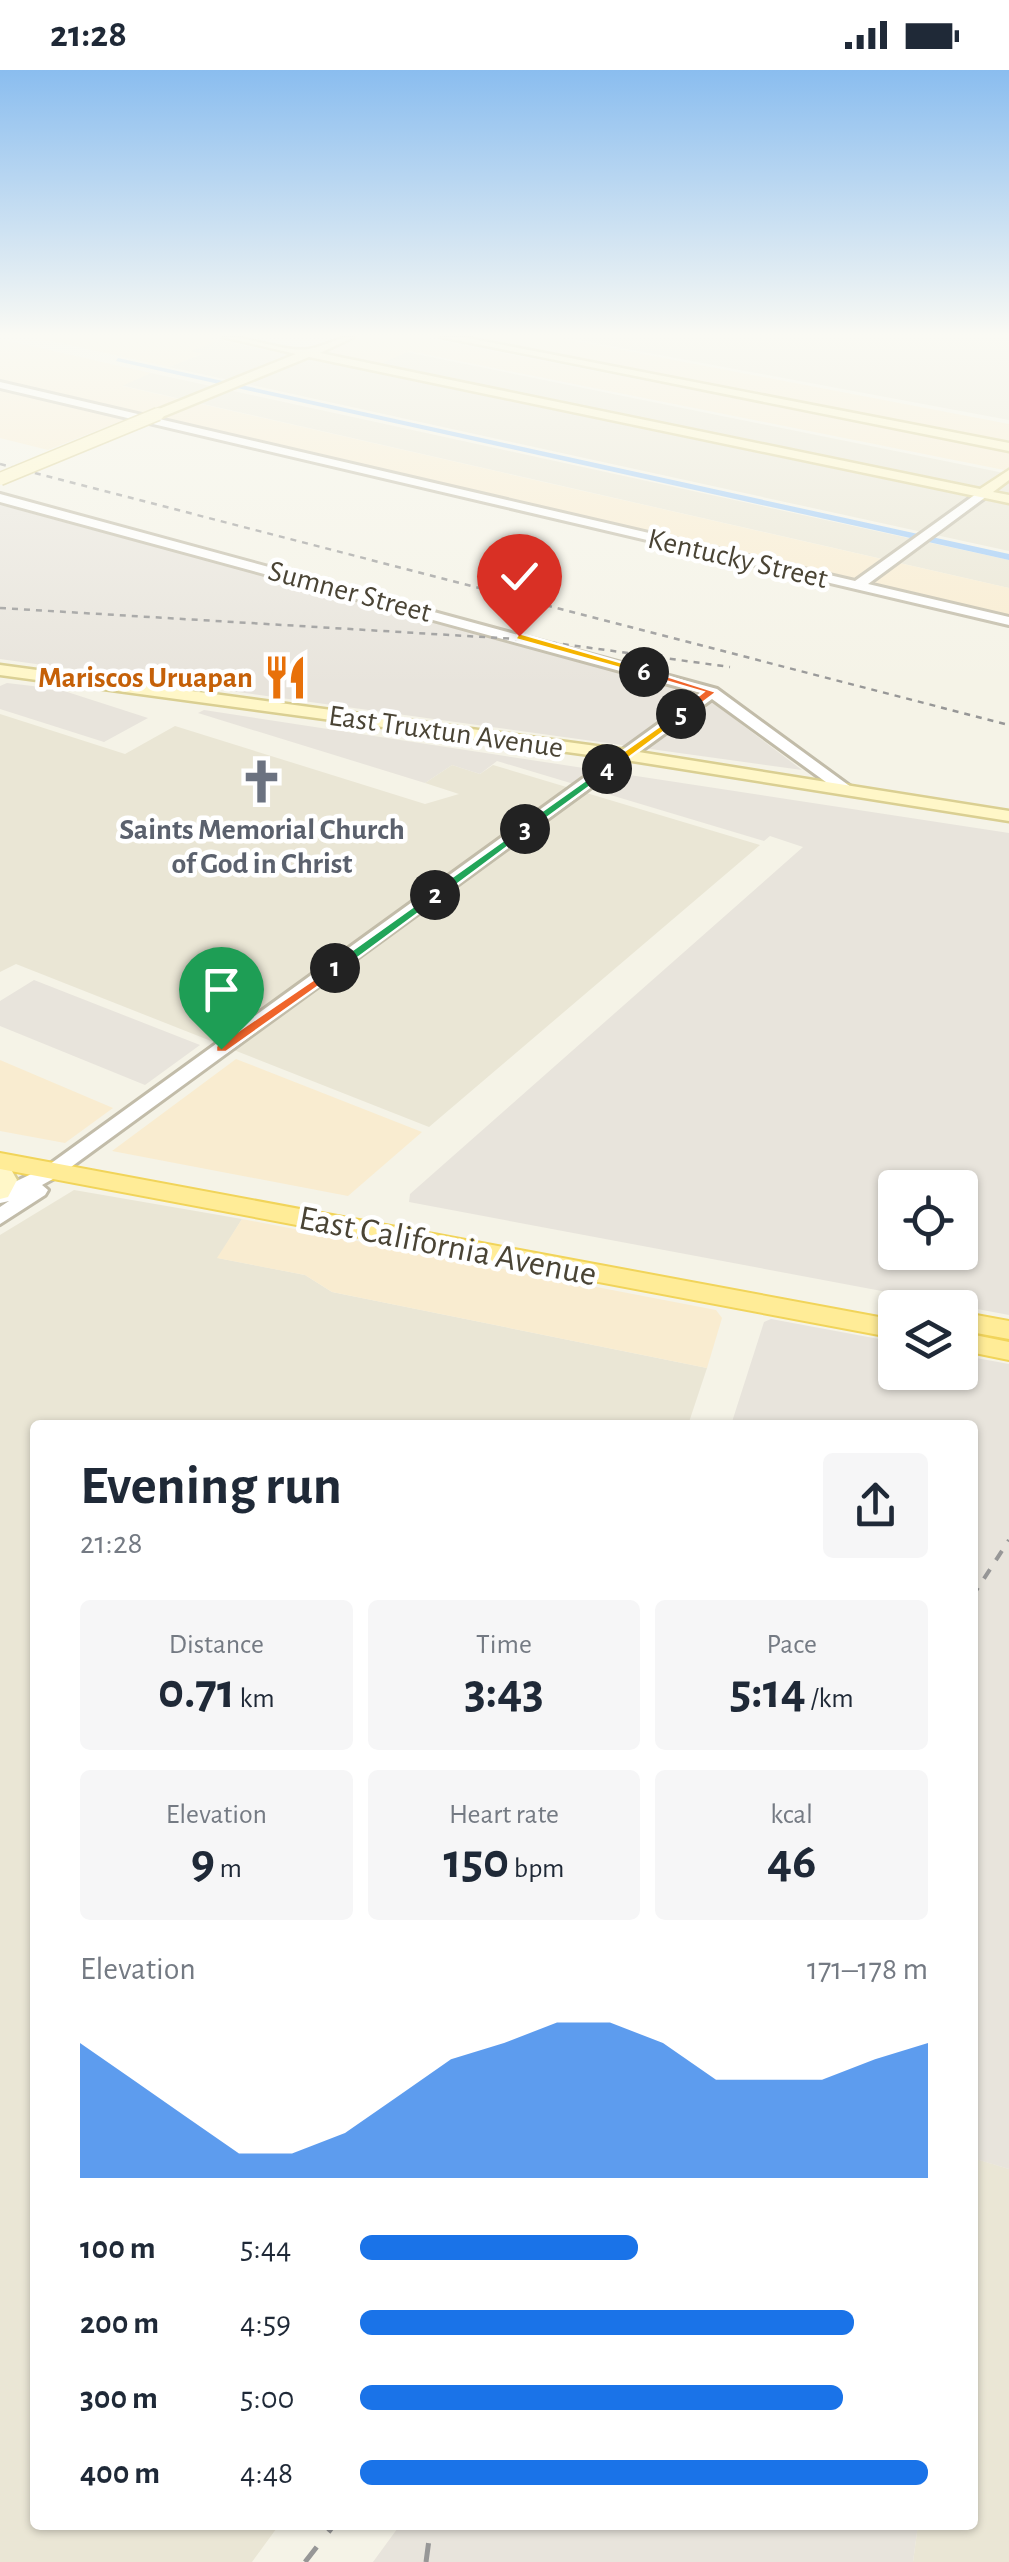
<!DOCTYPE html>
<meta charset="utf-8">
<style>
:root{--surface:#fff;--page:#f6f6f7;--text:#1f2937;--muted:#747a83;--accent:#1a73e8}
body{margin:0;font-family:"Alegreya Sans",sans-serif;background:var(--page);color:var(--text);height:100vh;display:flex;flex-direction:column;font-size:38px;white-space:nowrap}
*{box-sizing:border-box;margin:0}
p{font-size:32px;color:var(--muted)}
.icon{flex:none;width:55px;height:55px;fill:none;stroke:currentColor;stroke-width:2;stroke-linecap:round;stroke-linejoin:round}
.map{position:relative;flex:1;overflow:hidden}
.drawer{position:absolute;left:30px;top:1350px;width:948px;height:1110px;display:flex;flex-direction:column;background:var(--surface);border-radius:10px;box-shadow:0 2px 8px #0004}
.drawer>*{flex:none}
.fabs{position:absolute;left:878px;top:1100px;display:grid;gap:20px}
.fabs a{display:grid;place-items:center;width:100px;height:100px;border-radius:10px;background:var(--surface);box-shadow:0 2px 8px #0004;font-size:50px}
.pin{position:absolute;display:grid;place-items:center;width:85px;height:85px;color:#fff;margin:-102px -42px;border-radius:50% 50% 50% 0;rotate:-45deg;box-shadow:0 0 10px #0007}
.pin .icon{rotate:45deg}
.km{position:absolute;width:50px;height:50px;margin:-25px;border-radius:50%;background:#222;color:#fff;font-size:28px;line-height:50px;text-align:center}
.round{display:grid;place-items:center;flex:none;width:105px;height:105px;border-radius:10px;background:var(--page)}
.summary{display:flex;align-items:center;justify-content:space-between;height:170px;padding:0 50px}
h1{font-size:55px;font-weight:700;line-height:75px}
.figures{display:grid;grid-template-columns:repeat(3,1fr);gap:15px;height:170px;padding:10px 50px}
.figures div{display:grid;align-content:center;border-radius:10px;background:var(--page);text-align:center}
.figures b{font-size:50px;font-weight:700}
.figures small{font-size:28px;font-weight:400}
.figures p{font-size:28px}
.chart{height:280px;padding:20px 50px}
.chart p{display:flex;justify-content:space-between}
.chart svg{width:100%;height:180px;margin-top:10px;fill:var(--accent);opacity:.7}
ul{padding:0 50px;list-style:none;font-size:32px}
li{display:grid;grid-template-columns:160px 120px 1fr;align-items:center;height:75px}
li i{height:25px;border-radius:12px;background:var(--accent)}
.status{display:flex;justify-content:space-between;align-items:center;height:70px;padding:0 50px;background:var(--surface);direction:ltr}
.status svg{height:28px;fill:currentColor}
.map>svg:first-child{display:block}
.residential{fill:#eae6d5}
.commercial{fill:#f9ecd0}
.industrial{fill:#e8e4dc;fill-rule:evenodd}
.lines{fill:none;stroke-linecap:round;stroke-linejoin:round}
.canal{fill:#9dcaf9;fill-rule:evenodd}
.tertiary-casing{stroke:#c2bca9;stroke-width:6}
.secondary-casing{stroke:#dacf92;stroke-width:5}
.primary-casing{stroke:#f1d45a;stroke-width:4}
.tertiary{fill:#fff;fill-rule:evenodd}
.secondary{fill:#fff7c8;fill-rule:evenodd}
.primary{fill:#ffec97;fill-rule:evenodd}
.rail-far2{stroke:#979797;stroke-width:2.5;stroke-dasharray:6 6;stroke-linecap:butt}
.rail-far1{stroke:#979797;stroke-width:4;stroke-dasharray:11 11;stroke-linecap:butt}
.rail{stroke:#979797;stroke-width:5;stroke-dasharray:19 19;stroke-linecap:butt}
.secondary-bridge-casing{stroke:#dacf92;stroke-width:15;stroke-linecap:butt}
.secondary-bridge{stroke:#fff7c8;stroke-width:12}
.split-1{fill:#f0652b;stroke:#fff;stroke-width:2.5}
.split-2{fill:#22a559;stroke:#fff;stroke-width:2.5}
.split-3{fill:#22a559;stroke:#fff;stroke-width:2.5}
.split-4{fill:#22a559;stroke:#fff;stroke-width:2.5}
.split-5{fill:#f5b400;stroke:#fff;stroke-width:2.5}
.split-6{fill:#f0652b;stroke:#fff;stroke-width:2.5}
.split-7{fill:#f5b400;stroke:#fff;stroke-width:2.5}
.labels{text-anchor:middle;stroke-width:9;stroke-linejoin:round;paint-order:stroke}
.far-street-label{font-size:30px;fill:#4a4435;stroke:#fff}
.far-food-label{font-size:30px;font-weight:bold;fill:#c56008;stroke:#fff;text-anchor:end}
.far-worship-label{font-size:30px;font-weight:bold;fill:#5b616d;stroke:#fff}
.street-label{font-size:35px;fill:#4a4435;stroke:#fff}
</style>
<div class="status"><b>21:28</b><svg viewBox="0 0 49 12"><path d="M0 12V9h3v3zM5 12V6h3v6zM10 12V3h3v9zM15 12V0h3v12zM26 1h20v11H26zM47 4h2v5h-2z"/></svg></div>
<div class="map">
<svg width="1009" height="2492" viewBox="0 0 1009 2492">
<rect width="100%" height="100%" fill="#f5f3e7"/>
<path class="residential" d="M 563,267 L 1009,267 L 1009,350 Z
M 218,270 L 1009,435 L 1009,481 L 169,297 L 200,285 L 189,281 Z
M 406,282 L 1009,404 L 1009,424 L 380,294 Z
M 151,303 L 1009,490 L 1009,518 L 120,315 Z
M 0,644 L 125,684 L 175,656 L 425,734 L 459,724 L 425,713 L 452,695 L 480,704 L 493,695 L 760,775 L 429,1057 L 16,894 L 0,902 Z
M 74,1120 L 242,1149 L 218,1188 L 305,1205 L 332,1222 L 707,1298 L 688,1355 L 35,1355 L 35,2455 L 279,2455 L 252,2492 L 0,2492 L 0,1165 Z
M 973,2088 L 1009,2099 L 1009,2492 L 913,2492 L 918,2455 L 972,2455 Z"/>
<path class="commercial" d="M 33,267 L 204,267 L 218,270 L 191,281 L 202,284 L 169,297 Z
M 342,267 L 421,267 L 1009,382 L 1009,401 L 409,281 L 380,294 L 323,282 L 352,270 Z
M 464,267 L 554,267 L 1009,354 L 1009,373 Z
M 0,269 L 151,303 L 122,316 L 1009,518 L 1009,545 L 141,343 L 48,380 L 0,368 Z
M 236,989 L 422,1062 L 348,1126 L 112,1081 Z
M 0,990 L 113,1038 L 65,1073 L 0,1061 Z
M 242,1149 L 716,1240 L 722,1248 L 707,1298 L 332,1222 L 305,1205 L 217,1188 Z"/>
<path class="industrial" d="M 0,435 L 692,621 L 715,634 L 802,700 L 0,589 Z
M 7,613 L 58,619 L 148,648 L 104,672 L 0,639 L 0,616 Z
M 204,640 L 1009,763 L 1009,1245 L 409,1132 L 410,1124 L 803,777 L 770,766 L 764,771 L 497,691 L 480,704 L 452,695 L 425,713 L 198,643 ZM 895,1118 L 960,1118 L 960,1182 L 895,1182 Z
M 34,910 L 200,975 L 145,1015 L 0,956 L 0,931 Z
M 771,1249 L 895,1272 L 895,1302 L 960,1302 L 960,1285 L 1009,1294 L 1009,2099 L 972,2088 L 972,1355 L 731,1355 L 764,1252 Z
M 400,2455 L 918,2455 L 913,2492 L 373,2492 Z"/>
<g class="lines">
<path class="canal" d="M 118,288 L 1009,484 L 1009,490 L 116,291 Z"/>
<defs>
<path id="tertiary" d="M 0,312 L 855,511 L 983,419 L 989,423 L 987,426 L 868,514 L 1009,547 L 1009,555 L 0,318 Z
M 0,424 L 717,619 L 855,720 L 841,723 L 712,629 L 60,1105 L 42,1115 L 48,1120 L 45,1125 L 0,1154 L 0,1137 L 9,1131 L 0,1133 L 0,1119 L 46,1097 L 701,623 L 0,432 Z"/>
<path id="secondary" d="M 223,267 C 250,266 286,283 309,279 C 326,276 337,267 354,267 L 320,283 L 980,419 L 1009,400 L 1009,410 L 993,422 L 1009,425 L 1009,433 L 309,287 L 162,347 L 154,347 L 154,341 L 296,284 Z
M 441,267 L 462,267 L 1009,373 L 1009,381 Z
M 0,595 L 626,680 L 1009,741 L 1009,751 L 626,690 L 0,605 Z
M 0,1092 L 8,1094 L 17,1110 L 8,1127 L 0,1129 Z"/>
<path id="primary" d="M 0,1083 L 895,1250 L 895,1268 L 0,1099 Z
M 960,1242 L 1009,1251 L 1009,1269 L 960,1260 Z
M 960,1262 L 1009,1272 L 1009,1290 L 960,1280 Z"/>
</defs>
<use href="#tertiary" class="tertiary-casing"/>
<use href="#secondary" class="secondary-casing"/>
<use href="#primary" class="primary-casing"/>
<use href="#tertiary" class="tertiary"/>
<use href="#secondary" class="secondary"/>
<use href="#primary" class="primary"/>
<path class="rail-far2" d="M 0,394 L 1009,655
M 0,538 L 533,570 L 730,597"/>
<path class="rail-far1" d="M 972,1527 L 1009,1470"/>
<path class="rail" d="M 305,2492 L 334,2455
M 426,2492 L 431,2455"/>
<defs>
<path id="secondary-bridge" d="M 0,409 L 158,344"/>
</defs>
<use href="#secondary-bridge" class="secondary-bridge-casing"/>
<use href="#secondary-bridge" class="secondary-bridge"/>
</g>
<linearGradient id="sky" x2="0" y2="1"><stop stop-color="#8abdef"/><stop offset="0.43" stop-color="#fafaf4"/><stop offset="1" stop-color="#fafaf4" stop-opacity="0"/></linearGradient>
<rect width="1009" height="616" fill="url(#sky)"/>
<path class="split-1" d="M 335,895 L 340,896 L 340,901 L 226,982 L 216,982 L 216,976 Z"/>
<path class="split-2" d="M 435,821 L 439,828 L 340,901 L 330,901 L 330,896 Z"/>
<path class="split-3" d="M 525,755 L 529,761 L 439,828 L 431,828 L 431,822 Z"/>
<path class="split-4" d="M 607,695 L 611,701 L 529,761 L 521,761 L 521,756 Z"/>
<path class="split-5" d="M 681,641 L 685,646 L 611,701 L 603,701 L 603,696 Z"/>
<path class="split-6" d="M 641,600 L 648,600 L 717,622 L 685,646 L 678,646 L 678,642 L 703,622 L 641,604 Z"/>
<path class="split-7" d="M 519,563 L 648,600 L 650,602 L 641,604 L 515,569 Z"/>
<defs>
<symbol id="restaurant-bare" viewBox="-9 -9 18 18"><path d="M-5-6h1v4h1v-4h1v4h1v-4h1v5L-1.5 .5V6h-2V.5L-5-1ZM5-6V6H3V1.5H1.5Q1.5-4 5-6Z" fill="#e8710a" stroke="#fff" stroke-width="2.5" paint-order="stroke"/></symbol>
<symbol id="church-bare" viewBox="-9 -9 18 18"><path d="M-1.2-6h2.4v3.5h3.3v2.4h-3.3V6h-2.4V-.1h-3.3v-2.4h3.3Z" fill="#6b7280" stroke="#fff" stroke-width="2.5" paint-order="stroke"/></symbol>
</defs>
<g fill-rule="evenodd">
<use href="#restaurant-bare" x="254" y="576" width="63" height="63"/>
<use href="#church-bare" x="230" y="680" width="63" height="63"/>
</g>
<g class="labels">
<g class="far-street-label">
<text transform="translate(738 488) rotate(13)" y="10">Kentucky Street</text>
<text transform="translate(350 521) rotate(15)" y="10">Sumner Street</text>
<text transform="translate(446 661) rotate(8)" y="10">East Truxtun Avenue</text>
</g>
<g class="far-food-label">
<text x="253" y="617">Mariscos Uruapan</text>
</g>
<g class="far-worship-label">
<text x="262" y="769">Saints Memorial Church<tspan x="262" dy="34">of God in Christ</tspan></text>
</g>
<g class="street-label">
<text transform="translate(448 1175) rotate(11)" y="12">East California Avenue</text>
</g>
</g>
</svg>
<div class="fabs">
<a><svg class="icon" aria-label="locate" viewBox="0 0 24 24"><circle cx="12" cy="12" r="6"/><path d="M12 2v4M12 18v4M2 12h4M18 12h4"/></svg></a>
<a><svg class="icon" aria-label="layers" viewBox="0 0 24 24"><path d="M12 4l9 5-9 5-9-5zM3 14l9 5 9-5"/></svg></a>
</div>
<div class="pin" style="left:221px;top:979px;background:#1e9e55"><svg class="icon" aria-label="arrive" viewBox="0 0 24 24"><path d="M6 21V4h12l-3 4 3 4H6"/></svg></div>
<div class="pin" style="left:519px;top:566px;background:#d93025"><svg class="icon" aria-label="check" viewBox="0 0 24 24"><path d="M5 12l5 5 9-10"/></svg></div>
<b class="km" style="left:335px;top:898px">1</b>
<b class="km" style="left:435px;top:825px">2</b>
<b class="km" style="left:525px;top:759px">3</b>
<b class="km" style="left:607px;top:699px">4</b>
<b class="km" style="left:681px;top:644px">5</b>
<b class="km" style="left:644px;top:602px">6</b>
<section class="drawer">
<div class="summary"><div><h1>Evening run</h1><p>21:28</p></div><a class="round"><svg class="icon" aria-label="share" viewBox="0 0 24 24"><path d="M12 15V3M7 8l5-5 5 5M5 13v7h14v-7"/></svg></a></div>
<div class="figures">
<div><p>Distance</p><b>0.71<small> km</small></b></div>
<div><p>Time</p><b>3:43</b></div>
<div><p>Pace</p><b>5:14<small> /km</small></b></div>
</div>
<div class="figures">
<div><p>Elevation</p><b>9<small> m</small></b></div>
<div><p>Heart rate</p><b>150<small> bpm</small></b></div>
<div><p>kcal</p><b>46</b></div>
</div>
<div class="chart"><p><span>Elevation</span>171–178 m</p>
<svg viewBox="0 0 160 44" preserveAspectRatio="none"><path d="M0 44V11L10 20L20 29L30 38L40 38L50 33L60 24L70 15L80 11L90 6L100 6L110 11L120 20L130 20L140 20L150 15L160 11V44z"/></svg>
</div>
<ul>
<li><b>100 m</b>5:44<i style="width:49%"></i></li>
<li><b>200 m</b>4:59<i style="width:87%"></i></li>
<li><b>300 m</b>5:00<i style="width:85%"></i></li>
<li><b>400 m</b>4:48<i style="width:100%"></i></li>
</ul>
</section>
</div>
